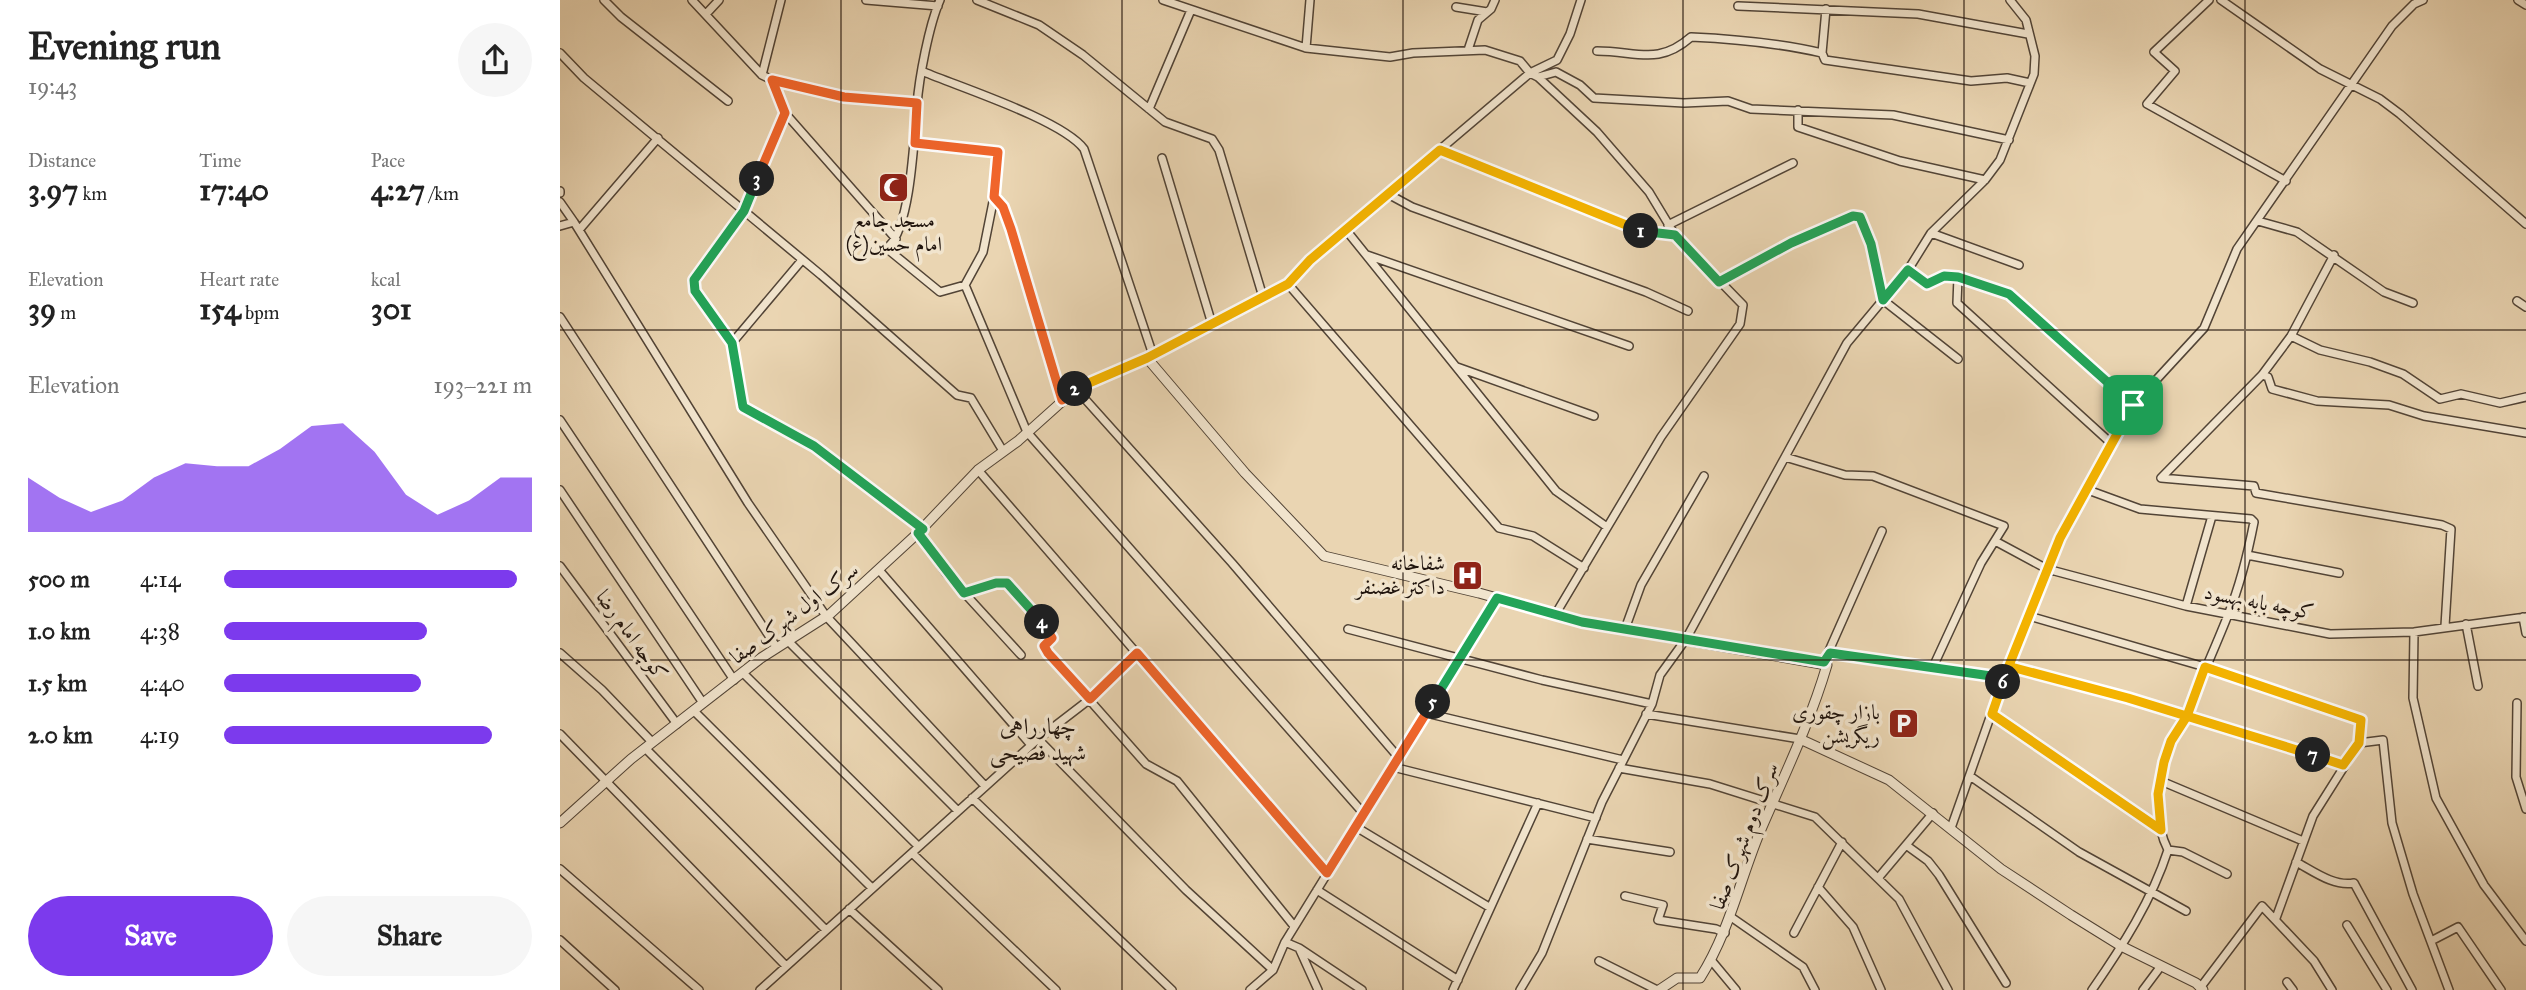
<!DOCTYPE html>
<meta charset="utf-8">
<style>
:root{--surface:#fff;--page:#f6f6f6;--text:#222;--muted:#767676;--accent:#7c3aed}
body{margin:0;font-family:"IM FELL Great Primer",Amiri,serif;background:var(--page);color:var(--text);height:100vh;display:flex;flex-direction:column;font-size:26px;white-space:nowrap}
*{box-sizing:border-box;margin:0}
p{font-size:23px;color:var(--muted)}
.icon{flex:none;width:38px;height:38px;fill:none;stroke:currentColor;stroke-width:2;stroke-linecap:round;stroke-linejoin:round}
.map{position:relative;flex:1;overflow:hidden}
.side{display:flex;flex-direction:column;background:var(--surface);width:560px}
.side>*{flex:none}
.pin{position:absolute;display:grid;place-items:center;width:60px;height:60px;color:#fff;margin:-30px;border-radius:14px;box-shadow:0 4px 10px #0006}
.km{position:absolute;width:35px;height:35px;margin:-18px;border-radius:50%;background:#222;color:#fff;font-size:19px;line-height:35px;text-align:center}
.round{display:grid;place-items:center;flex:none;width:74px;height:74px;border-radius:37px;background:var(--page)}
.headline{display:flex;align-items:center;justify-content:space-between;height:119px;padding:0 28px}
h1{font-size:38px;font-weight:700;line-height:52px}
.stats{display:grid;grid-template-columns:repeat(3,1fr);gap:10px;height:119px;padding:7px 28px}
.stats div{display:grid;align-content:center}
.stats b{font-size:30px;font-weight:700}
.stats small{font-size:19px;font-weight:400}
.stats p{font-size:19px}
.chart{height:196px;padding:14px 28px}
.chart p{display:flex;justify-content:space-between}
.chart svg{width:100%;height:126px;margin-top:7px;fill:var(--accent);opacity:.7}
.primary-button{display:flex;gap:14px;margin-top:auto;padding:14px 28px}
.primary-button a{flex:1;height:80px;border-radius:42px;background:var(--accent);color:#fff;font-size:28px;font-weight:700;line-height:80px;text-align:center}
.primary-button a+a{background:var(--page);color:var(--text)}
ul{padding:0 28px;list-style:none;font-size:23px}
li{display:grid;grid-template-columns:112px 84px 1fr;align-items:center;height:52px}
li i{height:18px;border-radius:9px;background:var(--accent)}
main{display:flex;flex:1;min-height:0}
.map>svg:first-child{display:block}
.lines{fill:none;stroke-linecap:round;stroke-linejoin:round}
.minor-casing{stroke:#524436;stroke-width:10}
.tertiary-casing{stroke:#524436;stroke-width:11}
.minor{stroke:#f1e4cd;stroke-width:7}
.tertiary{stroke:#f1e4cd;stroke-width:9}
.split-1-casing{stroke:#fff;stroke-width:14}
.split-2-casing{stroke:#fff;stroke-width:14}
.split-3-casing{stroke:#fff;stroke-width:14}
.split-4-casing{stroke:#fff;stroke-width:14}
.split-5-casing{stroke:#fff;stroke-width:14}
.split-6-casing{stroke:#fff;stroke-width:14}
.split-7-casing{stroke:#fff;stroke-width:14}
.split-8-casing{stroke:#fff;stroke-width:14}
.split-1{stroke:#22a559;stroke-width:9}
.split-2{stroke:#f5b400;stroke-width:9}
.split-3{stroke:#f0652b;stroke-width:9}
.split-4{stroke:#22a559;stroke-width:9}
.split-5{stroke:#f0652b;stroke-width:9}
.split-6{stroke:#22a559;stroke-width:9}
.split-7{stroke:#f5b400;stroke-width:9}
.split-8{stroke:#f5b400;stroke-width:9}
.grid{fill:none;stroke:#20140d;stroke-width:2;stroke-opacity:0.55}
.labels{text-anchor:middle;stroke-width:7;stroke-linejoin:round;paint-order:stroke}
.poi-label{font-size:21px;fill:#20140d;stroke:#f1e4cd;text-anchor:end}
.street-label{font-size:21px;fill:#20140d;stroke:#f1e4cd}
.neighbourhood-label{font-size:23px;fill:#20140d;stroke:#f1e4cd}
</style>
<main>
<section class="side">
<div class="headline"><div><h1>Evening run</h1><p>19:43</p></div><a class="round"><svg class="icon" aria-label="share" viewBox="0 0 24 24"><path d="M12 15V3M7 8l5-5 5 5M5 13v7h14v-7"/></svg></a></div>
<div class="stats">
<div><p>Distance</p><b>3.97<small> km</small></b></div>
<div><p>Time</p><b>17:40</b></div>
<div><p>Pace</p><b>4:27<small> /km</small></b></div>
</div>
<div class="stats">
<div><p>Elevation</p><b>39<small> m</small></b></div>
<div><p>Heart rate</p><b>154<small> bpm</small></b></div>
<div><p>kcal</p><b>301</b></div>
</div>
<div class="chart"><p><span>Elevation</span>193–221 m</p>
<svg viewBox="0 0 160 44" preserveAspectRatio="none"><path d="M0 44V25L10 32L20 37L30 33L40 25L50 20L60 21L70 21L80 15L90 7L100 6L110 16L120 31L130 38L140 33L150 25L160 25V44z"/></svg>
</div>
<ul>
<li><b>500 m</b>4:14<i style="width:95%"></i></li>
<li><b>1.0 km</b>4:38<i style="width:66%"></i></li>
<li><b>1.5 km</b>4:40<i style="width:64%"></i></li>
<li><b>2.0 km</b>4:19<i style="width:87%"></i></li>
</ul>
<div class="primary-button"><a>Save</a><a>Share</a></div>
</section>
<div class="map">
<svg width="1966" height="990" viewBox="0 0 1966 990">
<rect width="100%" height="100%" fill="#ead5b2"/>
<filter id="stains"><feTurbulence type="fractalNoise" baseFrequency=".00286" numOctaves="4"/><feColorMatrix values="0 0 0 0 .2 0 0 0 0 .09 0 0 0 0 .02 0 0 0 .5 -.17"/></filter>
<radialGradient id="worn" r=".72"><stop offset=".6" stop-color="#630" stop-opacity="0"/><stop offset="1" stop-color="#630" stop-opacity=".3"/></radialGradient>
<g class="lines">
<defs>
<path id="minor" d="M 44,0 L 61,17 L 168,101
M 132,0 L 202,75 L 212,80 L 225,113 L 336,239
M 306,0 L 378,6
M 380,0 C 369,25 359,78 357,105 C 354,137 351,225 329,246 L 331,252 L 380,292 L 405,285 L 467,432 L 804,814
M 417,0 L 479,25 L 523,55 L 605,122 L 652,139 L 659,150 L 703,297
M 603,0 L 746,48 L 830,57 L 853,53 L 925,50 L 960,61 L 970,73 L 978,77 L 996,72 L 1020,85 L 1034,98 L 1124,103 L 1168,101 L 1191,109 L 1333,115 L 1449,140
M 1649,0 L 1594,52 L 1615,71 L 1587,104 L 1726,181
M 1661,0 L 1760,69 L 1820,99 L 1840,114 L 1966,224
M 1958,0 L 1966,5
M 1178,6 L 1358,14 L 1468,34
M 896,7 L 927,12
M 146,14 L 159,0
M 746,48 L 750,0
M 908,50 L 918,20 L 931,9 L 935,0
M 1037,51 C 1077,51 1098,66 1131,37 C 1175,39 1219,43 1262,53 L 1265,60 L 1411,81 L 1447,78 L 1470,83
M 0,53 L 24,78 L 261,275 L 397,395 L 411,398 L 443,451
M 1262,53 L 1266,9
M 364,72 C 402,88 502,120 524,149 L 593,355
M 202,75 L 221,0
M 978,77 L 1037,132 L 1089,192 L 1115,235 L 1183,305 L 1180,324 L 1101,437 L 995,615
M 212,80 L 284,97 L 357,103
M 589,109 L 631,10
M 1238,110 L 1238,127 L 1340,161 L 1425,180
M 225,113 L 184,211 L 134,280 L 135,291 L 172,343 L 185,410 L 254,446 L 363,529
M 355,143 L 438,152 L 434,197 L 423,252 L 405,285
M 880,150 L 1085,233 L 1115,235
M 602,158 L 652,324
M 0,191 L 0,193
M 828,194 L 852,207 L 1086,292 L 1128,311
M 434,197 L 443,207 L 451,229 L 502,400
M 0,202 L 14,222
M 1698,221 L 1737,232 L 1824,292 L 1853,303
M 1108,225 L 1233,163
M 0,226 L 14,222 L 188,503 L 266,616 L 425,786
M 19,230 L 98,138
M 786,230 L 996,491 L 1047,527
M 1371,233 L 1459,265
M 807,255 L 1069,346
M 1774,255 L 1731,336 L 1702,375 L 1601,478 L 1694,486 L 1696,493 L 1882,525 L 1891,529 L 1885,626
M 1348,270 L 1367,284 L 1384,276 L 1398,277 L 1449,294 L 1573,405
M 1398,277 L 1397,303 L 1552,444
M 1159,282 L 1231,243 L 1293,216 L 1300,217 L 1311,244 L 1323,300 L 1398,359
M 728,284 L 939,528 L 973,536 L 1024,568
M 1957,301 L 1966,307
M 0,317 L 217,648
M 1731,336 L 1760,350 L 1810,362 L 1843,374 L 1880,399 L 1901,394 L 1940,403 L 1966,397
M 172,343 L 242,260
M 587,358 L 728,284 L 750,260 L 970,73 L 997,60 L 1010,34 L 1021,0
M 897,367 L 1034,416
M 1702,375 L 1708,377 L 1712,389 L 1757,401 L 1829,405 L 1864,416 L 1966,433
M 516,389 L 672,563 L 839,758
M 0,420 L 174,680
M 1225,457 L 1285,475 L 1313,476 L 1444,526 L 1421,563 L 1373,667
M 418,470 L 767,873
M 0,490 L 143,703
M 1528,490 L 1580,509 L 1691,519 L 1694,522 C 1688,553 1680,585 1668,615 C 1655,648 1640,680 1628,713 C 1624,723 1616,731 1612,741 C 1597,772 1592,819 1608,850 C 1592,900 1562,947 1532,990
M 358,533 L 386,573 L 461,655
M 1435,541 L 1487,569 L 1626,606 L 1770,634 L 1854,632 L 1966,617
M 1687,555 L 1779,573
M 0,566 L 117,724
M 319,570 L 471,745
M 404,593 L 436,583 L 448,583 L 490,633 L 492,638 L 484,646 L 488,653 L 586,764 L 617,781 L 734,926
M 1626,606 L 1652,516
M 1469,616 L 1645,667 L 1801,720 L 1799,743 L 1753,816 L 1716,918
M 1963,617 L 1966,633
M 1906,624 L 1918,686
M 788,629 L 982,680 L 1092,704
M 1065,629 L 1081,585 L 1144,476
M 1854,632 L 1853,698 L 1876,798 L 1924,885 L 1966,941
M 228,641 L 398,811
M 0,653 L 42,690 L 92,742
M 1270,653 L 1438,677 L 1455,668 L 1568,698 L 1783,765
M 1264,662 L 1322,531
M 183,673 L 358,846
M 1957,703 L 1956,777 L 1966,809
M 134,711 L 312,888
M 866,713 L 1063,760
M 1086,714 L 1240,739
M 1432,714 L 1601,830
M 0,734 L 226,966
M 478,739 L 626,890 L 713,970
M 1799,743 L 1823,740 L 1832,823 L 1853,894 L 1889,990
M 85,748 L 266,930
M 833,767 L 1036,818
M 1059,768 L 1150,784 L 1255,817 L 1339,899 L 1388,990
M 1410,776 L 1519,852 L 1626,911
M 1601,781 L 1743,841
M 412,798 L 612,990
M 796,827 L 929,907
M 1391,828 L 1446,672 L 1500,538 L 1573,405 L 1644,328 L 1677,249 L 1832,26 L 1854,4 L 1863,0
M 1027,839 L 1110,852
M 1346,845 L 1368,861 L 1379,875 L 1446,983
M 1608,850 L 1623,852 L 1667,874
M 352,853 L 496,990
M 1736,862 C 1753,871 1774,887 1794,883 L 1852,990
M 0,869 L 139,990
M 1319,877 L 1373,813
M 1258,887 L 1293,927 L 1321,990
M 757,890 L 898,980
M 1065,896 L 1103,905 L 1098,920 L 1156,929 L 1165,933
M 289,909 L 378,990
M 1171,917 L 1243,967 L 1255,990
M 1787,925 L 1827,990
M 1234,933 L 1282,842
M 0,940 L 55,990
M 1871,941 L 1898,927 L 1941,990
M 725,942 L 739,948 L 758,990
M 739,948 L 802,990
M 1151,960 L 1176,990
M 1039,961 L 1097,990
M 1727,982 L 1733,990
M 1640,988 L 1702,906 L 1754,961 L 1772,990
M 200,990 L 478,739 L 530,699 L 577,653
M 690,990 L 713,970 L 725,942 L 937,598
M 893,990 L 978,803
M 960,990 L 982,953 L 1042,802 L 1092,704 L 1100,675 L 1126,639 L 1287,343 L 1348,270 L 1371,233 L 1425,180 L 1440,160 L 1474,74 L 1475,56 L 1466,20 L 1450,0
M 1583,990 L 1601,966"/>
<path id="tertiary" d="M 1240,739 L 1329,780 L 1441,869 L 1511,915 L 1561,946 L 1636,983 L 1643,990
M 0,823 L 71,759 L 201,658 L 270,614 L 358,533 L 418,470 L 458,441 L 516,389 L 587,358 L 685,473 L 764,556 L 919,593 L 1022,622 L 1267,665 C 1250,723 1223,778 1199,834 C 1179,883 1169,932 1140,978 L 1117,978 L 1099,990"/>
</defs>
<use href="#minor" class="minor-casing"/>
<use href="#tertiary" class="tertiary-casing"/>
<use href="#minor" class="minor"/>
<use href="#tertiary" class="tertiary"/>
</g>
<g class="lines">
<defs>
<path id="split-1" d="M 1081,231 L 1115,235 L 1159,282 L 1231,243 L 1293,216 L 1300,217 L 1311,244 L 1323,300 L 1348,270 L 1367,284 L 1384,276 L 1398,277 L 1449,294 L 1573,405"/>
<path id="split-2" d="M 515,389 L 587,358 L 728,284 L 750,260 L 880,150 L 1081,231"/>
<path id="split-3" d="M 197,179 L 225,113 L 212,80 L 284,97 L 357,103 L 355,143 L 438,152 L 434,197 L 443,207 L 451,229 L 502,400 L 515,389"/>
<path id="split-4" d="M 197,179 L 184,211 L 134,280 L 135,291 L 172,343 L 183,407 L 254,446 L 363,529 L 358,533 L 404,593 L 436,583 L 447,583 L 482,622"/>
<path id="split-5" d="M 482,622 L 492,638 L 484,646 L 488,653 L 530,699 L 577,653 L 767,873 L 873,702"/>
<path id="split-6" d="M 873,702 L 937,598 L 1022,622 L 1264,662 L 1270,653 L 1438,677 L 1446,673 L 1443,682"/>
<path id="split-7" d="M 1443,682 L 1432,714 L 1601,830 L 1598,794 L 1604,762 L 1611,741 L 1627,716 L 1645,667 L 1801,720 L 1799,743 L 1783,765 L 1753,755"/>
<path id="split-8" d="M 1573,405 L 1500,538 L 1446,673 L 1455,668 L 1568,698 L 1753,755"/>
</defs>
<use href="#split-1" class="split-1-casing"/>
<use href="#split-2" class="split-2-casing"/>
<use href="#split-3" class="split-3-casing"/>
<use href="#split-4" class="split-4-casing"/>
<use href="#split-5" class="split-5-casing"/>
<use href="#split-6" class="split-6-casing"/>
<use href="#split-7" class="split-7-casing"/>
<use href="#split-8" class="split-8-casing"/>
<use href="#split-1" class="split-1"/>
<use href="#split-2" class="split-2"/>
<use href="#split-3" class="split-3"/>
<use href="#split-4" class="split-4"/>
<use href="#split-5" class="split-5"/>
<use href="#split-6" class="split-6"/>
<use href="#split-7" class="split-7"/>
<use href="#split-8" class="split-8"/>
</g>
<path class="grid" d="M 281,0 L 281,990M 562,0 L 562,990M 843,0 L 843,990M 1123,0 L 1123,990M 1404,0 L 1404,990M 1685,0 L 1685,990M 0,330 L 1966,330M 0,660 L 1966,660"/>
<defs>
<symbol id="mosque-square" viewBox="-11 -11 22 22"><rect x="-9" y="-9" width="18" height="18" rx="4" fill="#8f2418" stroke="#f1e4cd"/><path d="M3.5-4.9A6 6 0 1 0 3.5 4.9A5 5 0 1 1 3.5-4.9Z" fill="#fff"/></symbol>
<symbol id="hospital-square" viewBox="-11 -11 22 22"><rect x="-9" y="-9" width="18" height="18" rx="4" fill="#8f2418" stroke="#f1e4cd"/><path d="M-5-5h3v3.5h4V-5h3V5h-3V1.5h-4V5h-3Z" fill="#fff"/></symbol>
<symbol id="parking-square" viewBox="-11 -11 22 22"><rect x="-9" y="-9" width="18" height="18" rx="4" fill="#8f2418" stroke="#f1e4cd"/><path d="M-3.5-5.5H1a3.5 3.5 0 0 1 0 7H-1V5.5H-3.5ZM-1-3.4V-.6H.8a1.4 1.4 0 0 0 0-2.8Z" fill="#fff"/></symbol>
</defs>
<g fill-rule="evenodd">
<use href="#mosque-square" x="316" y="170" width="35" height="35"/>
<use href="#hospital-square" x="890" y="558" width="35" height="35"/>
<use href="#parking-square" x="1326" y="706" width="35" height="35"/>
</g>
<g class="labels">
<g class="poi-label">
<text x="334" y="227" text-anchor="middle">مسجد جامع<tspan x="334" dy="24">امام حسین(ع)</tspan></text>
<text x="885" y="570">شفاخانه<tspan x="885" dy="24">داکتر غضنفر</tspan></text>
<text x="1320" y="719">بازار چقوری<tspan x="1320" dy="24">ریگریشن</tspan></text>
</g>
<g class="street-label">
<text transform="translate(1699 602) rotate(11)" y="7">کوچه بابه بهسود</text>
<text transform="translate(234 613) rotate(-37)" y="7">سرک اول شهرک صفا</text>
<text transform="translate(72 635) rotate(54)" y="7">کوچه امام رضا</text>
<text transform="translate(1184 836) rotate(-69)" y="7">سرک دوم شهرک صفا</text>
</g>
<g class="neighbourhood-label">
<text x="478" y="734">چهارراهی<tspan x="478" dy="26">شهید فصیحی</tspan></text>
</g>
</g>
<rect width="100%" height="100%" filter="url(#stains)"/>
<rect width="100%" height="100%" fill="url(#worn)"/>
</svg>
<div class="pin" style="left:1573px;top:405px;background:#1e9e55"><svg class="icon" aria-label="arrive" viewBox="0 0 24 24"><path d="M6 21V4h12l-3 4 3 4H6"/></svg></div>
<b class="km" style="left:1081px;top:231px">1</b>
<b class="km" style="left:515px;top:389px">2</b>
<b class="km" style="left:197px;top:179px">3</b>
<b class="km" style="left:482px;top:622px">4</b>
<b class="km" style="left:873px;top:702px">5</b>
<b class="km" style="left:1443px;top:682px">6</b>
<b class="km" style="left:1753px;top:755px">7</b>
</div>
</main>
